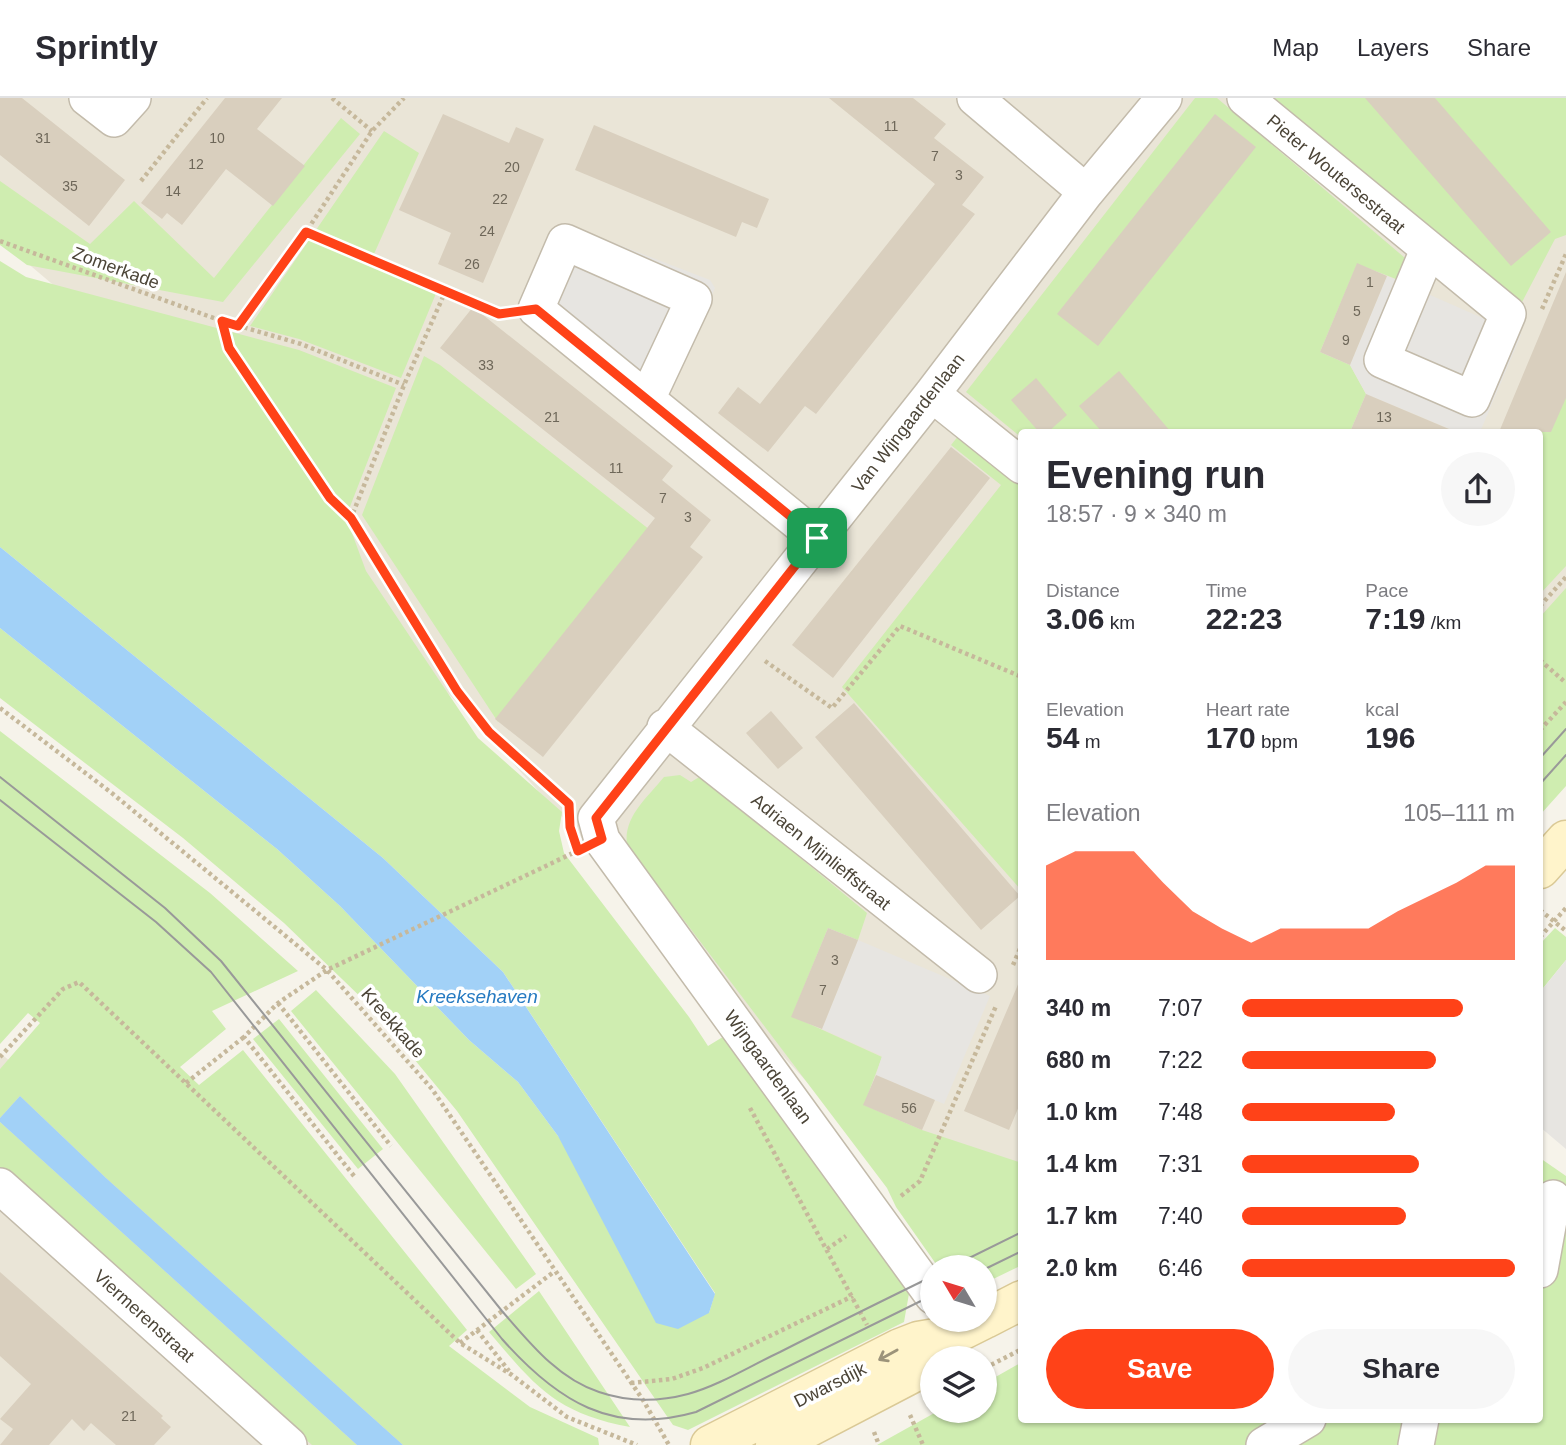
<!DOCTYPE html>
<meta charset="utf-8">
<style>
:root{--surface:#fff;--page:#f7f7f7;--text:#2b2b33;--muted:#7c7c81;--line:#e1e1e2;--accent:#ff4218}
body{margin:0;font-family:Arial,sans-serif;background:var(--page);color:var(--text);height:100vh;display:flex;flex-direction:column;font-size:26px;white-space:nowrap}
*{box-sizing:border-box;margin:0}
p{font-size:23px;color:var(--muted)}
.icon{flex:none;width:38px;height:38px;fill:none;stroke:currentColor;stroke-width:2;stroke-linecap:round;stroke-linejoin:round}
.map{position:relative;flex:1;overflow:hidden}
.sheet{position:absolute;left:1018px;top:331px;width:525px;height:994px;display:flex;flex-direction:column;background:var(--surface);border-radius:7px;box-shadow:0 2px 5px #0004}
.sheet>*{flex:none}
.needle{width:46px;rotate:308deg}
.buttons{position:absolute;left:920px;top:1157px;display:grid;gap:14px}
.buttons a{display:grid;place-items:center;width:77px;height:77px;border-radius:50%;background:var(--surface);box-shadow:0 2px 5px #0004;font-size:35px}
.pin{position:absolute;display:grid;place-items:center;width:60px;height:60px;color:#fff;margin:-30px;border-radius:14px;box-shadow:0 4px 10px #0006}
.round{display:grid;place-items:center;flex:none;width:74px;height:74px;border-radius:37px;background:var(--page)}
.overview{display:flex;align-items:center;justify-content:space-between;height:119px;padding:0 28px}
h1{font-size:38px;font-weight:800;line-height:52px}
.stats{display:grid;grid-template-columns:repeat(3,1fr);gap:10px;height:119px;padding:7px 28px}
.stats div{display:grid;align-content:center}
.stats b{font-size:30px;font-weight:800}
.stats small{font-size:19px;font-weight:400}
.stats p{font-size:19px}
.chart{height:196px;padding:14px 28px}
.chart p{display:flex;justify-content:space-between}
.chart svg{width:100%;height:126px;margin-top:7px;fill:var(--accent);opacity:.7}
.primary-button{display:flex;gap:14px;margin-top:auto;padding:14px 28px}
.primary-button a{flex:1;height:80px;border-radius:42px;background:var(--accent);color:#fff;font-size:28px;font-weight:800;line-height:80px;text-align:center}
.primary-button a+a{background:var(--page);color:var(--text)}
ul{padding:0 28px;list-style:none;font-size:23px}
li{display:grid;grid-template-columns:112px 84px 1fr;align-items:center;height:52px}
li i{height:18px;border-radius:9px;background:var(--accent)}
header{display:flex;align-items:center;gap:42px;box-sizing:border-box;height:98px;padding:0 35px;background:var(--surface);border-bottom:2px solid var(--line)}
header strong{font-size:33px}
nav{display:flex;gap:38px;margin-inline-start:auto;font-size:24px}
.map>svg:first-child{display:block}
.residential{fill:#eae5d7}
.green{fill:#cfedb0}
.parking{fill:#e7e5e1}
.water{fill:#a2d1f7}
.building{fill:#d9cfbe}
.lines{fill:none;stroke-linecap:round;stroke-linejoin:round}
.street-casing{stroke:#c3bbab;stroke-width:38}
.secondary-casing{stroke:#dac996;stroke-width:41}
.path{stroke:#c6b89b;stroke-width:4.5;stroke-dasharray:3.5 3.5;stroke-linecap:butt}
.street{stroke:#fff;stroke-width:35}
.secondary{stroke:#fff4cb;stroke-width:38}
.tram{stroke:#999;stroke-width:2}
.oneway{stroke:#9c937a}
.route-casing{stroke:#fff;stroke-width:14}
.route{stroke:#ff4218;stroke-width:9}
.labels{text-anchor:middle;stroke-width:7;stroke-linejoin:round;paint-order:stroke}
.number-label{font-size:14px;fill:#6e6759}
.street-label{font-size:18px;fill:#4b4437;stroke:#fff}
.water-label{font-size:19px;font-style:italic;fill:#267ac1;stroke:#fff}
</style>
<header>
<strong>Sprintly</strong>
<nav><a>Map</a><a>Layers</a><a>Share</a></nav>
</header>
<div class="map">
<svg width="1566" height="1347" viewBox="0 0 1566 1347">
<rect width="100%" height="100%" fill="#f6f3ea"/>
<path class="residential" d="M 0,0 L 1566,0 L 1566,670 L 1540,702 L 1540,334 L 1022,334 L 1022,1093 L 916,1102 L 134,255 L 0,142 Z
M 0,955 L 485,1347 L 0,1347 Z"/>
<path class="green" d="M 1195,0 L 1217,0 L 1405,160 L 1396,181 L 1357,166 L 1320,254 L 1350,267 L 1366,296 L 1350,334 L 1022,334 L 1022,340 L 966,294 Z
M 1271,0 L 1566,0 L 1566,137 L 1555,141 L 1521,206 Z
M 341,20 L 360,36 L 223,204 L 27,167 L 0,147 L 0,83 L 90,146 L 134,103 L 214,180 Z
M 384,33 L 419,55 L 370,165 L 437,193 L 401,280 L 299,241 L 250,228 Z
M 0,163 L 26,179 L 299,252 L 396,290 L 346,419 L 366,473 L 478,640 L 562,714 L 559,733 L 564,755 L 689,919 L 708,948 L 726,937 L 910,1190 L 904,1224 L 688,1332 L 673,1327 L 457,1013 L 372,910 L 284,825 L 183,740 L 0,600 L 0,530 L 277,751 L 340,808 L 469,942 L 518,984 L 558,1038 L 709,1215 L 715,1195 L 503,874 L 383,760 L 0,449 Z
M 1566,186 L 1566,468 L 1540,496 L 1540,334 L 1500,334 Z
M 424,258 L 440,267 L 650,432 L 498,624 L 362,417 Z
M 959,337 L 1022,389 L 1022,793 L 842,589 L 1001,387 L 951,347 Z
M 1566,490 L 1566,688 L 1540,717 L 1540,519 Z
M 0,633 L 210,795 L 298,873 L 212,913 L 226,931 L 180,969 L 199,987 L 243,952 L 467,1232 L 449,1248 L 530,1309 L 598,1340 L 599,1347 L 403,1347 L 106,1080 L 20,998 L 0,1020 L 0,971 L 40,925 L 28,915 L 0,946 Z
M 680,677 L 691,684 L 701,678 L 867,815 L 858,842 L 828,830 L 792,918 L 882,959 L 864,1007 L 922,1032 L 1022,1065 L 1022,1167 L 985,1185 L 985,1169 L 962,1169 L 958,1161 L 936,1166 L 896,1109 L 887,1090 L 627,747 C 623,719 647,700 664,679 Z
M 1555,830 L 1566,839 L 1566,862 L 1540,894 L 1540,846 Z
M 316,892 L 395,976 L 536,1176 L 516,1191 L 291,913 Z
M 279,921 L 383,1051 L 358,1071 L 253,941 Z
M 0,1024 L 357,1347 L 312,1347 L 0,1075 Z
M 1540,1060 L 1566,1078 L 1566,1347 L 877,1347 L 938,1313 L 985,1312 L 985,1285 L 1022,1264 L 1022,1321 L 1540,1321 Z
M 539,1193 L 630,1329 C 556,1315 536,1289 489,1234 Z"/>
<path class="parking" d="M 570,128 L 710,182 L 715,190 L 657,326 L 531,220 L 556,132 Z
M 1387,178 L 1521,237 L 1480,334 L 1457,334 L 1366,296 L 1350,267 Z
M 858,842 L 990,898 L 944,1006 L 876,977 L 882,958 L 822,931 Z
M 1566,862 L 1566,1051 L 1540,1029 L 1540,894 Z"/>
<path class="water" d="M 0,449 L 383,760 L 503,874 L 715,1196 L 709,1215 L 678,1231 L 656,1225 L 558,1038 L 518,984 L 469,942 L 340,808 L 277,751 L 0,530 Z
M 20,998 L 106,1080 L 403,1347 L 357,1347 L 0,1024 L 0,1020 Z"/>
<path class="building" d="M 0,0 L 22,0 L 125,82 L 89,128 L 0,57 Z
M 225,0 L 282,0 L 257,31 L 305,68 L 273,108 L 226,71 L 182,127 L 167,115 L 162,121 L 141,105 Z
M 829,0 L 913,0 L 946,26 L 934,40 L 984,79 L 962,107 L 975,116 L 816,316 L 805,308 L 768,354 L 718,315 L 738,289 L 760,306 L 935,86 Z
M 1365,0 L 1435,0 L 1551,134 L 1511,168 Z
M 443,16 L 509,45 L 516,29 L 544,41 L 483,185 L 438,166 L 451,135 L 399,112 Z
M 1215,16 L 1256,49 L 1098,248 L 1057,216 Z
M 594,27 L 769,101 L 757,130 L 742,124 L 736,139 L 575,72 Z
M 1357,165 L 1387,178 L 1350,267 L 1320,254 Z
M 1566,174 L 1566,300 L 1551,334 L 1499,334 Z
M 473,209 L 673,368 L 662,382 L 711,422 L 690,449 L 703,459 L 543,659 L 495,621 L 655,420 L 440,250 Z
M 1119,273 L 1171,334 L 1102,334 L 1079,308 Z
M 1036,280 L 1067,317 L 1048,334 L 1039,334 L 1011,302 Z
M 1366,296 L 1456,334 L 1350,334 Z
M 951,349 L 990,380 L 833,580 L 792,547 Z
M 854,605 L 1020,798 L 981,832 L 815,639 Z
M 771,613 L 803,650 L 778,671 L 746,635 Z
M 828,830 L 858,842 L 822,931 L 791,919 Z
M 1022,877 L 1022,1001 L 1009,1032 L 964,1013 Z
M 876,977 L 935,1002 L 922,1032 L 863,1007 Z
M 0,1174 L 163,1318 L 161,1320 L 171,1329 L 154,1347 L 116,1347 L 91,1325 L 84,1333 L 72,1321 L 49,1347 L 0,1347 L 13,1331 L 0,1321 L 31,1286 L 0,1258 Z"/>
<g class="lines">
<defs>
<path id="street" d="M 87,0 L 114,21 L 133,0
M 975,0 L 1086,94
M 1245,0 L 1508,216 L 1472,301 L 1382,262 L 1428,152
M 932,296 L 1022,368
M 647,301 L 694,201 L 565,144 L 536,211 L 817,440
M 665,629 L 979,877
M 0,1088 L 289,1347
M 1540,1172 L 1553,1100
M 933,1198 L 602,742 L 596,720 L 932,296 L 1086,94 L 1164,0
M 1264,1347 L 1308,1321
M 1416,1347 L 1421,1321"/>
<path id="secondary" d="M 1540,771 L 1566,742
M 985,1221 L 1022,1202
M 710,1347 L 900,1250 L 918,1243 L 953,1237 L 983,1222
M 775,1347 L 915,1274 L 953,1237"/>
</defs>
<use href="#street" class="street-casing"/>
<use href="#secondary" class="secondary-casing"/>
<path class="path" d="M 332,0 L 372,33
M 141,83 L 207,0
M 306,134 L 499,216 L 504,215
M 0,143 L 222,223 L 301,246 L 404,287
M 446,192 L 404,287 L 351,420 L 457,593 L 489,634 L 565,703
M 1542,211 L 1566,156
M 222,224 L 229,250 L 330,400 L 351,420
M 238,228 L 306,134 L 372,33 L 404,0
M 1540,508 L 1566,479
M 1540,562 L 1566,585
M 765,563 L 832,610 L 900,528 L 1022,579
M 0,610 L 113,696 L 327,872 L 432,991 L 643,1302 L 669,1347
M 1540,632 L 1566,604
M 1540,812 L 1566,833
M 1540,839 L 1566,810
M 1013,867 L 1022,846
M 278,905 L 391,1048
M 0,959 L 63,891 L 79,884 L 460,1245 L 512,1277 L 567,1319 L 637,1347
M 186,985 L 244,939
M 750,1010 L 867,1227
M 354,1078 L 244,939 L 278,905 L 327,872 L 573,755
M 901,1098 L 920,1083 L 996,908
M 827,1151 L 846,1138
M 477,1232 L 509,1273
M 460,1245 L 555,1173
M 985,1270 L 1022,1251
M 631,1285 L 672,1281 L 703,1270 L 853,1198
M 910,1317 L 923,1347
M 874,1334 L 879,1347"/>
<use href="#street" class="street"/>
<use href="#secondary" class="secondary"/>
<path class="tram" d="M 1540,660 L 1566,631
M 0,679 L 165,810 L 221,863 L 502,1213 C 529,1244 558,1281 599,1294 C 628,1304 658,1304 688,1296 C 720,1287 750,1268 780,1254 C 831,1228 882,1203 933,1178
M 1540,686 L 1566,657
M 0,702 L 156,824 L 211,874 L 502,1241 C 557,1303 612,1338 696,1314 L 933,1197
M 951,1169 L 1022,1134
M 985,1171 L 1022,1153"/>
</g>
<defs><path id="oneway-shaft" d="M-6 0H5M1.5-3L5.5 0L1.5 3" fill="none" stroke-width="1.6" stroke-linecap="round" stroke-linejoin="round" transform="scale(1.75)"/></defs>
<use class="oneway" href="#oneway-shaft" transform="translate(888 1257) rotate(151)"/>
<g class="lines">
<defs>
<path id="route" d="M 306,134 L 499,216 L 536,211 L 817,440 L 596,720 L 602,741 L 578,753 L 570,729 L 569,706 L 489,634 L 457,593 L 351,420 L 330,400 L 229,250 L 222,223 L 238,228 Z"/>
</defs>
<use href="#route" class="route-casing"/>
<use href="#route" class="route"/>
</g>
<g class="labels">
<g class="number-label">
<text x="891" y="33">11</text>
<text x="43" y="45">31</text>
<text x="217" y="45">10</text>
<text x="935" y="63">7</text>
<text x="196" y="71">12</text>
<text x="512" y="74">20</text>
<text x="959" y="82">3</text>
<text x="70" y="93">35</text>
<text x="173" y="98">14</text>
<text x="500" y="106">22</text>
<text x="487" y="138">24</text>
<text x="472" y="171">26</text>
<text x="1370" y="189">1</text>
<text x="1357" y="218">5</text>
<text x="1346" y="247">9</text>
<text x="486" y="272">33</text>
<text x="552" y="324">21</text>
<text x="1384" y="324">13</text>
<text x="616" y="375">11</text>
<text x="663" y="405">7</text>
<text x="688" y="424">3</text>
<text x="835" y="867">3</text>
<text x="823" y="897">7</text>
<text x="909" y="1015">56</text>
<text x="129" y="1323">21</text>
</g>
<g class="street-label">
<text transform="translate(1336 76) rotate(40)" y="6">Pieter Woutersestraat</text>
<text transform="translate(116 170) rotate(20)" y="6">Zomerkade</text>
<text transform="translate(908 325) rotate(-52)" y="6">Van Wijngaardenlaan</text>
<text transform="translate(821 754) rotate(39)" y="6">Adriaen Mijnlieffstraat</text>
<text transform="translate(393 925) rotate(49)" y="6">Kreekkade</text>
<text transform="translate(768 969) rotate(54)" y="6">Wijngaardenlaan</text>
<text transform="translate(144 1218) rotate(42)" y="6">Viermerenstraat</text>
<text transform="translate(830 1287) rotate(-27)" y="6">Dwarsdijk</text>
</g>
<g class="water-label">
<text x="477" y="905">Kreeksehaven</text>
</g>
</g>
</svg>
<div class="buttons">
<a><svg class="needle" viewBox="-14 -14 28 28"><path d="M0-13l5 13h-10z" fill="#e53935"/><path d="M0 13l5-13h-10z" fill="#7c7c81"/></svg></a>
<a><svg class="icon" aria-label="layers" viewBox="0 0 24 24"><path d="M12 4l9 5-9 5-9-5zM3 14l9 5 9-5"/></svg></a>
</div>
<div class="pin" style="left:817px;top:440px;background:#1e9e55"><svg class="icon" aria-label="arrive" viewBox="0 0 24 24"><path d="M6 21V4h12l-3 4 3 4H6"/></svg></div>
<section class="sheet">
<div class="overview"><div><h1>Evening run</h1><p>18:57 · 9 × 340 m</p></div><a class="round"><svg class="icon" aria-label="share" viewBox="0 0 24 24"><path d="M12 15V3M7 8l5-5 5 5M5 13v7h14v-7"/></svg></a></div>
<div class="stats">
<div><p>Distance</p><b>3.06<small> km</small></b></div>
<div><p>Time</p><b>22:23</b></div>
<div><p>Pace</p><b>7:19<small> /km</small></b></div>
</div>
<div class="stats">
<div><p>Elevation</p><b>54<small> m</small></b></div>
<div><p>Heart rate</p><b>170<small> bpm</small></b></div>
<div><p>kcal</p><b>196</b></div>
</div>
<div class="chart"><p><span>Elevation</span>105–111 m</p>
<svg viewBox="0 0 160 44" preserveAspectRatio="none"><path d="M0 44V11L10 6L20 6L30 6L40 17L50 27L60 33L70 38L80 33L90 33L100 33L110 33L120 27L130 22L140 17L150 11L160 11V44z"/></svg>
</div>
<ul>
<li><b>340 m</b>7:07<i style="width:81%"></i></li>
<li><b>680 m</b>7:22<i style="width:71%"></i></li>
<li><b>1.0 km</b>7:48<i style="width:56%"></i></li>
<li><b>1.4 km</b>7:31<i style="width:65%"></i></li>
<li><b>1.7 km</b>7:40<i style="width:60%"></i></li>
<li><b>2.0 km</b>6:46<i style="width:100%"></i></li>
</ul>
<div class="primary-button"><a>Save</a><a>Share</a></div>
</section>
</div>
